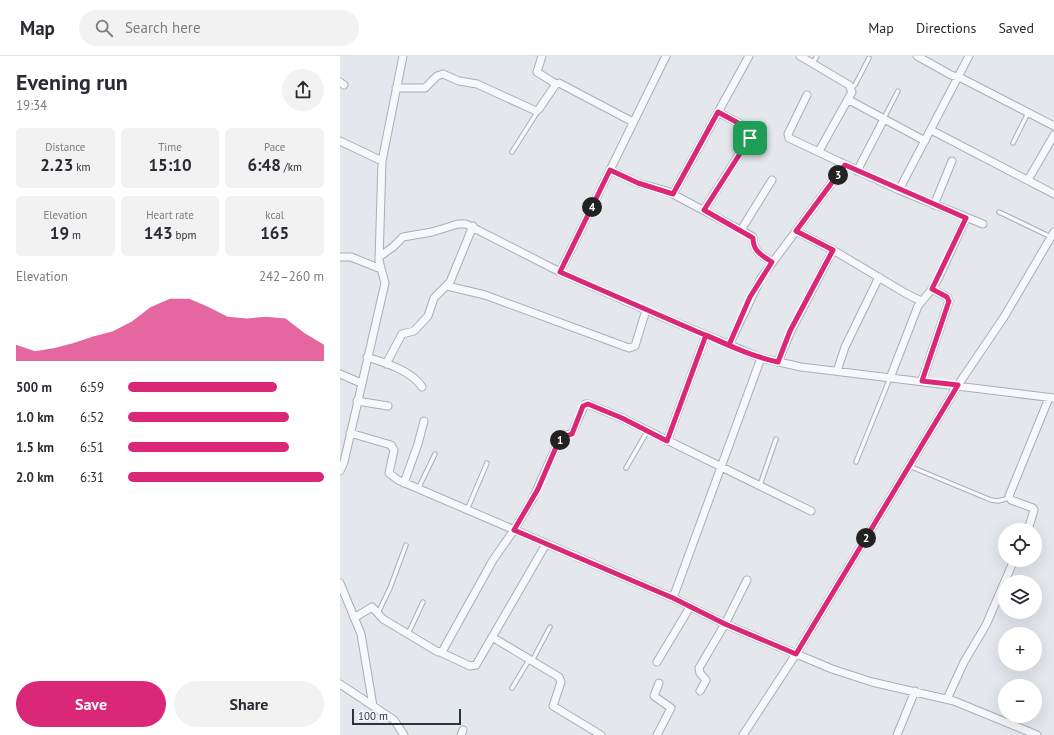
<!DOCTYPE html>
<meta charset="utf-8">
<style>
:root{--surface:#fff;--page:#f2f2f3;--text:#2b2b33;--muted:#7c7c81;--line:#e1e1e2;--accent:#db2777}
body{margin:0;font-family:"PT Sans",sans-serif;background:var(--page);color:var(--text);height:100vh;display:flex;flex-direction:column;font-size:15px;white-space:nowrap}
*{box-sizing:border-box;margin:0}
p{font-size:13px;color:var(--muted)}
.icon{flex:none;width:22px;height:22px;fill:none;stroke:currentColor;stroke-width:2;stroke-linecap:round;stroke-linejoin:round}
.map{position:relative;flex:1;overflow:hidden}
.drawer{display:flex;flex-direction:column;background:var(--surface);width:340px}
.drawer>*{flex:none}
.tools{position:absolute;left:658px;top:467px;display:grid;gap:8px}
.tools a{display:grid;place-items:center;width:44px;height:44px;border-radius:50%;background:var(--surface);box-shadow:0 4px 16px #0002;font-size:20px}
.scale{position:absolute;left:12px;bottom:10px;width:109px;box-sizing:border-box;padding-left:4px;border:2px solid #2b3445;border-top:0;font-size:11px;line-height:14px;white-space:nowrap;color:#2b3445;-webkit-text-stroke:3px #f4f6f9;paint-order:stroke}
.pin{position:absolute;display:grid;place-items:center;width:34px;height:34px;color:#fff;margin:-17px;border-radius:8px;box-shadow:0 2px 6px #0006}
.km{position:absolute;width:20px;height:20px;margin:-10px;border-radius:50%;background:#222;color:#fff;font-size:11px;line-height:20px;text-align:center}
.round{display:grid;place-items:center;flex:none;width:42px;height:42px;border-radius:21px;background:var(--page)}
.head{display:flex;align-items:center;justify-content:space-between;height:68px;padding:0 16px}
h1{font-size:22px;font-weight:800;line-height:30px}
.metrics{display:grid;grid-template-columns:repeat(3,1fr);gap:6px;height:68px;padding:4px 16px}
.metrics div{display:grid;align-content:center;border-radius:6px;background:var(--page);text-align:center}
.metrics b{font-size:17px;font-weight:800}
.metrics small{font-size:11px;font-weight:400}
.metrics p{font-size:11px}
.chart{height:112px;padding:8px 16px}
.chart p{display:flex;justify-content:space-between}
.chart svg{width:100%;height:72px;margin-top:4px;fill:var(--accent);opacity:.7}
.action{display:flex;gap:8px;margin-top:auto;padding:8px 16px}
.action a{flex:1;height:46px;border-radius:24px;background:var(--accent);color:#fff;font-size:16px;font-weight:800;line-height:46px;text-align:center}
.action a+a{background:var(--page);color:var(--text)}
ul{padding:0 16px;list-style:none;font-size:13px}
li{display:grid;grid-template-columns:64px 48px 1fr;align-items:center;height:30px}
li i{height:10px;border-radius:5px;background:var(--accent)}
header{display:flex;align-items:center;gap:24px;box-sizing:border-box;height:56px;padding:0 20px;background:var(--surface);border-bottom:1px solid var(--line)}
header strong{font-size:19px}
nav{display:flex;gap:22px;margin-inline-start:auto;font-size:14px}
.search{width:280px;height:36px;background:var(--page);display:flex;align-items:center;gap:10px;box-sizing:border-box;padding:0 14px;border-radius:22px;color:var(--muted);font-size:15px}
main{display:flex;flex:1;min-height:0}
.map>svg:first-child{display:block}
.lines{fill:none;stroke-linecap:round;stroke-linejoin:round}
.service-casing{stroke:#a9aeb7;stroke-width:5.5}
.minor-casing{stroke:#a9aeb7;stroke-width:9}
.service{stroke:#f7f8fa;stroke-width:3.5}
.minor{stroke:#f7f8fa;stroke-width:7}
.route-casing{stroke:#fff;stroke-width:8}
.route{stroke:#db2777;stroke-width:5}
</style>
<header>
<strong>Map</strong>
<div class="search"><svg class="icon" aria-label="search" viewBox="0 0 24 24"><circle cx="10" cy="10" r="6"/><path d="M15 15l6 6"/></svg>Search here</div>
<nav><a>Map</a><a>Directions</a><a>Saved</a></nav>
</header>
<main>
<section class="drawer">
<div class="head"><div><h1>Evening run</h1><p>19:34</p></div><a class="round"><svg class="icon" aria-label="share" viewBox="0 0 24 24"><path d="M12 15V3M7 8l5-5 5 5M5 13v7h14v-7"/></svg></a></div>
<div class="metrics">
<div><p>Distance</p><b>2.23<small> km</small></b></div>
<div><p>Time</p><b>15:10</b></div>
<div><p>Pace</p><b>6:48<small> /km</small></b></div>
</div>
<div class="metrics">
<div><p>Elevation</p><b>19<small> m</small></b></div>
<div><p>Heart rate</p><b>143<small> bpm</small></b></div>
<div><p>kcal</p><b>165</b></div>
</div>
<div class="chart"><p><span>Elevation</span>242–260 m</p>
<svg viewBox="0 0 160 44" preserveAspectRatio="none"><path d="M0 44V34L10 38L20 36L30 33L40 29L50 26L60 20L70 11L80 6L90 6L100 11L110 17L120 18L130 17L140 18L150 27L160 34V44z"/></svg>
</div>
<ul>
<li><b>500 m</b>6:59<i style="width:76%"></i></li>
<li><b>1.0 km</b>6:52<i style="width:82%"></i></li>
<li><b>1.5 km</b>6:51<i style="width:82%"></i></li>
<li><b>2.0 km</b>6:31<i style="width:100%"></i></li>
</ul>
<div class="action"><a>Save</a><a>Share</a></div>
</section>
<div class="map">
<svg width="714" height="679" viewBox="0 0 714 679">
<rect width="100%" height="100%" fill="#e4e7ec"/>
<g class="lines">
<defs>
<path id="service" d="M 473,7 L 477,0
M 511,32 L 515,29 L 529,2
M 544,62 L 558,35
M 673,87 L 688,57
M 172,96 L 198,55
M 659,156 L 711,181
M 516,406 L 550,322
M 569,410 L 651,444 L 658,445 L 669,442
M 286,412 L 308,374
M 420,429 L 436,383
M 78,433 L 95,398
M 127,454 L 147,407
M 38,557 L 50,532 L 66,489
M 68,578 L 83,546
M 192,605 L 210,571
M 172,632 L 189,604"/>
<path id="minor" d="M 202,0 L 197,16 L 216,28
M 460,0 L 509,29 L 512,36 L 479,95
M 577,0 L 611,19 L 621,22 L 714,70
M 0,26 L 4,29
M 56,32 L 85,32 L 97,20 L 103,18 L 119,25 L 137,28 L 196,55 L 199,53 L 216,28 L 219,27 L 293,66
M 467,39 L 448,78 L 449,82 L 559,134 L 643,168
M 509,44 L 585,85
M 591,74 L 714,138
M 0,85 L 42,105
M 270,114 L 298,127 L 327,135 L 406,177 L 413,181 C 413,195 421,199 432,206
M 517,115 L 544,63
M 688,124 L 714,79
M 559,134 L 629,0
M 333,138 L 409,0
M 594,149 L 612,105
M 364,154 L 412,78 L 411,74 L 378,56
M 401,174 L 432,124
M 456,175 L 493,194 L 565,237 L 581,245
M 0,201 L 11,201 L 41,213
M 39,201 L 53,191 L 63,181 L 92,176 L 118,168 L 126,168 L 220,216 L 306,254 L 421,302 L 461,311 L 714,342
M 220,216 L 326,0
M 107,230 L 145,239 L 289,292 L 295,290 L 306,254
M 389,289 L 421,222 L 505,109
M 27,301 C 45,307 71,314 82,331
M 421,302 L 333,542 L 385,568 L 492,613 L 532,626 L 614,645 L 697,679
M 438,306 L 451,275 L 493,194
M 46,308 L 62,278 L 74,275 L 88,260 L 94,242 L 110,226 L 133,170
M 497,315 L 505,291 L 539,221
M 0,318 L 21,327
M 550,322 L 578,250 L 592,233 L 599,221 L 626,162
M 582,325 L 609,245 L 607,241 L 592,233
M 17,345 L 48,350
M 10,377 L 51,389 L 54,394 L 49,417 L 58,424 L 333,542
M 327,385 L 366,279
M 0,415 L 4,406 L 45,227 L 39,205 L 42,105 L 63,0
M 64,427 L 78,388 L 84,365
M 688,474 L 694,454 L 693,452 L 671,444 L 669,440 L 709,342
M 0,527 L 21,578 L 33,650
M 14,562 L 32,551 L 43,563 L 98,596 L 103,594 L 153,504 L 174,474 L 193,442 L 220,382 L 232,377 L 245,348 L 248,348 L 282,362 L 471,455
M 152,581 L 219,621 L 221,626 L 213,650 L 261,679
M 100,596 L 130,610 L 136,609 L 206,488
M 317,606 L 350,551
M 0,628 L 54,664 L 64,679
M 360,635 L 366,624 L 360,617 L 359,612 L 385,568 L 407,524
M 607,643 L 624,606 L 646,569 L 674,504
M 121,679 L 123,674
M 317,679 L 331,652 L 314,640 L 319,627
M 403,679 L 456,598 L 618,329 L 664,261 L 714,176
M 557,679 L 575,635"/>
</defs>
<use href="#service" class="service-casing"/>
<use href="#minor" class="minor-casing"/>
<use href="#service" class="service"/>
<use href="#minor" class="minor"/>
</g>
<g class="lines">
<defs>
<path id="route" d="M 410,82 L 364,154 L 413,182 C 413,195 421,199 432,206 L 410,241 L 389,289 L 366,279 L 327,385 L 282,362 L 248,348 L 243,350 L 232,378 L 220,382 L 198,433 L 174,474 L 333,542 L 385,568 L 456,598 L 618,329 L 582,325 L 609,245 L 607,241 L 592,233 L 626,162 L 505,109 L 456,175 L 493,194 L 450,275 L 438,306 C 410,300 384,287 358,276 C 312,256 266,236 220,216 L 270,114 L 298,127 L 333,138 L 378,56 L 411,74 L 410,82"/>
</defs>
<use href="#route" class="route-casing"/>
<use href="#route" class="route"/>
</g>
</svg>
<div class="tools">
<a><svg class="icon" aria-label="locate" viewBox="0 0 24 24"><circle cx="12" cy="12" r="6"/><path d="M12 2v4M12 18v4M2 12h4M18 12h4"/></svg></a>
<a><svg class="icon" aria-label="layers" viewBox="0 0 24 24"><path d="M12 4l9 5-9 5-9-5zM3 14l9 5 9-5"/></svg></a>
<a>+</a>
<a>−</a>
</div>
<div class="scale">100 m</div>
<div class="pin" style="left:410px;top:82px;background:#1e9e55"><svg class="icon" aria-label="arrive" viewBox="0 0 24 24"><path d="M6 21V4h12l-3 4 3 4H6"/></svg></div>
<b class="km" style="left:220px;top:384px">1</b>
<b class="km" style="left:526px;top:482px">2</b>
<b class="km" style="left:498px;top:119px">3</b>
<b class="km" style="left:252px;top:151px">4</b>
</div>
</main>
